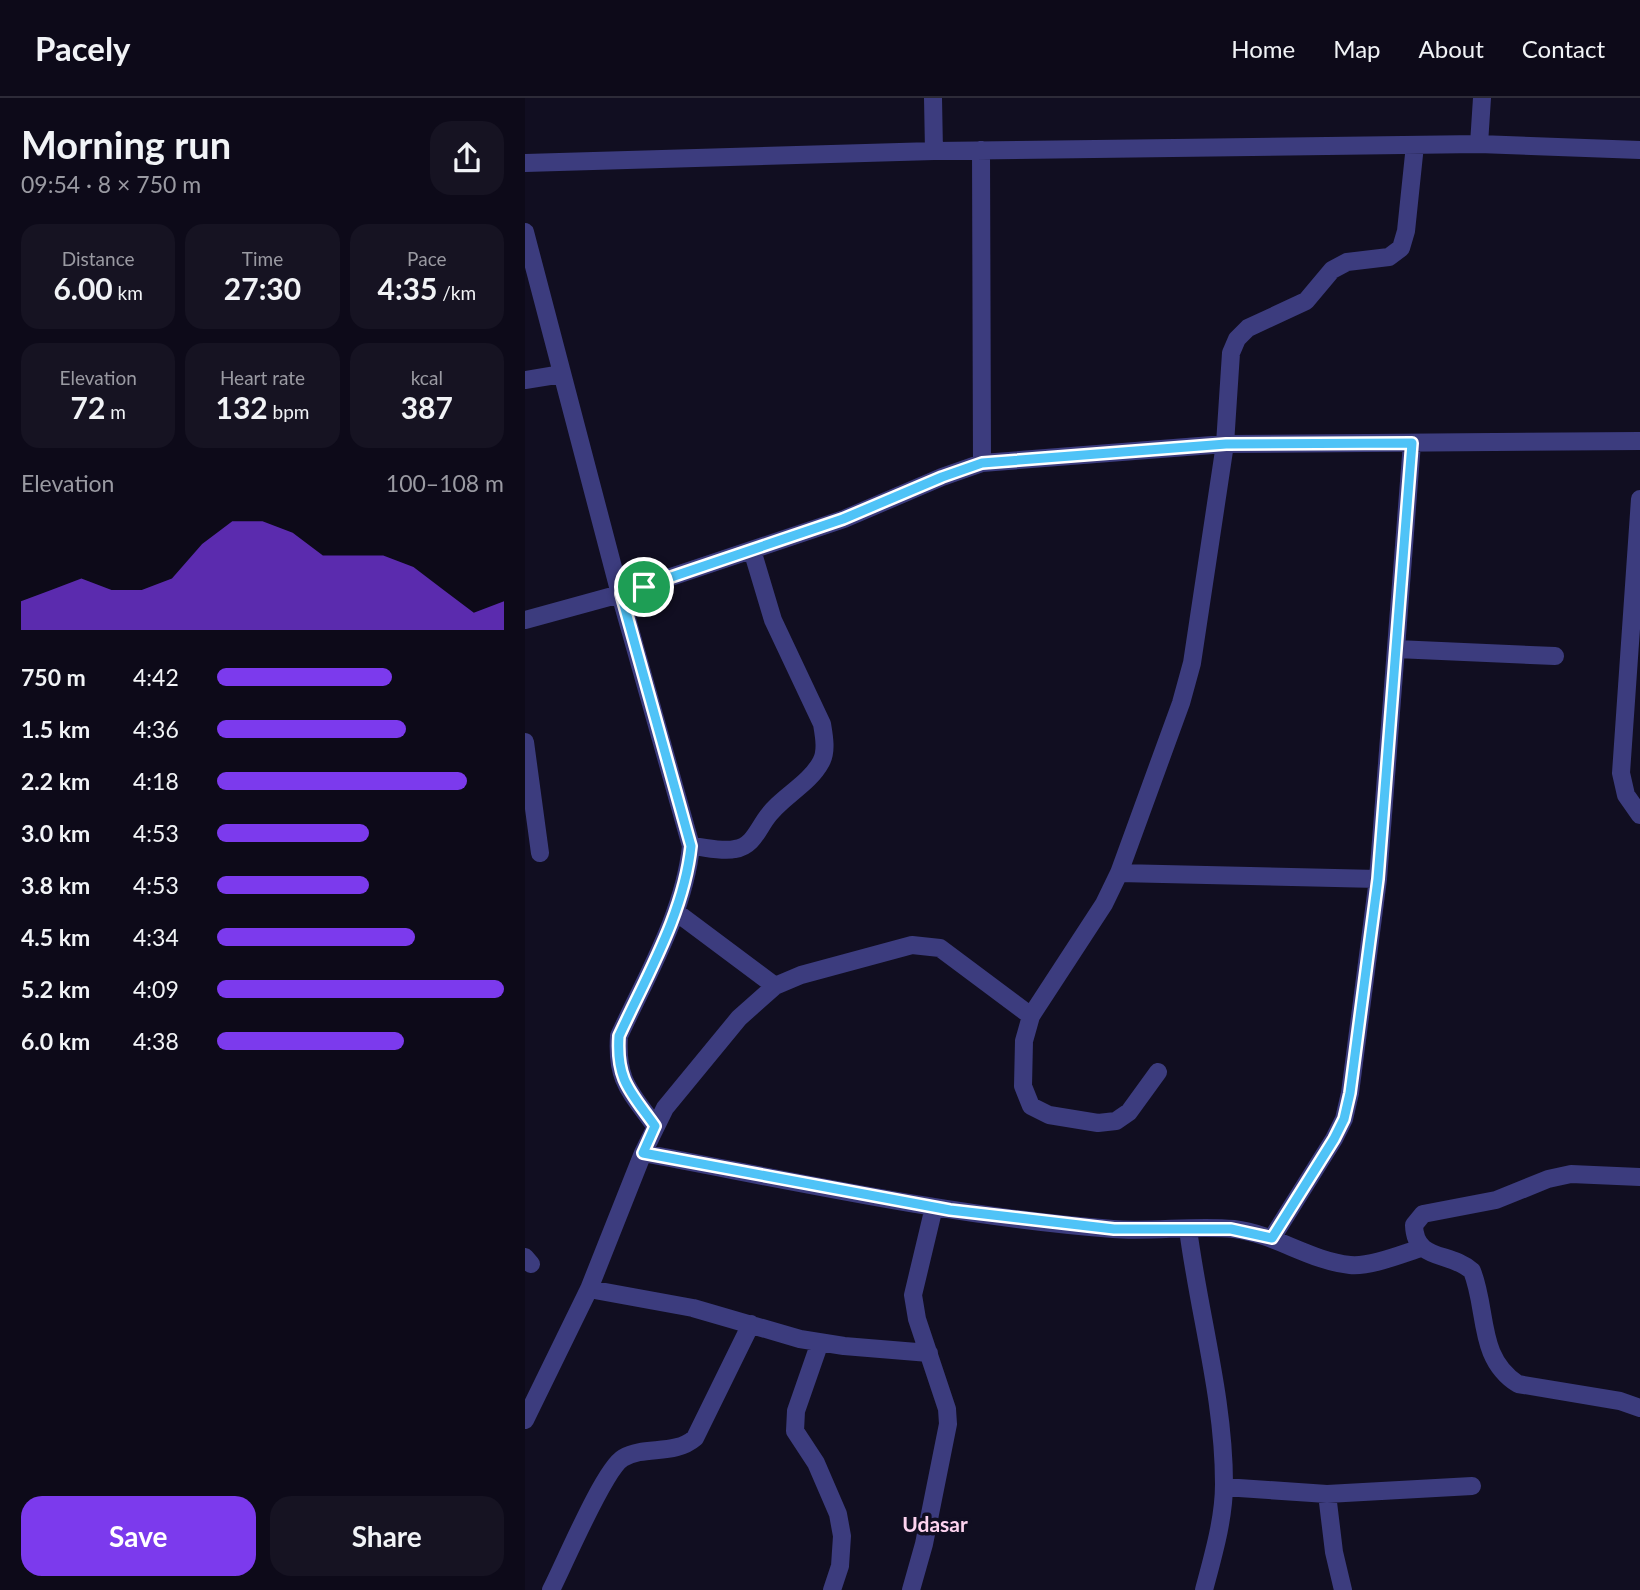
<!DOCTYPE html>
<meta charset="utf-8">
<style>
:root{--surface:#0d0a19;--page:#161322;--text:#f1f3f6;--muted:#9a9aa2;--line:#2d2b38;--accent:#7c3aed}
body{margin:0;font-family:Lato,sans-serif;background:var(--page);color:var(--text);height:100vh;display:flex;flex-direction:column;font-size:26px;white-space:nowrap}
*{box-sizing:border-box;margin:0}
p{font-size:23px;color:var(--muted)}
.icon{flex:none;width:38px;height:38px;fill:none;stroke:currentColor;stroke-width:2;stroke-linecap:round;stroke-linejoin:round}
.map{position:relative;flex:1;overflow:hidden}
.details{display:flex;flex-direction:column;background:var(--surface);width:525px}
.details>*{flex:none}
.pin{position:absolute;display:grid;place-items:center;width:60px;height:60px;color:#fff;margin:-30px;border:4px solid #fff;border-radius:50%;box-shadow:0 2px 7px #0007}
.round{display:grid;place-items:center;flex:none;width:74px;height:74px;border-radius:21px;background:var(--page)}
.summary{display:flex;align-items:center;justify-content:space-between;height:119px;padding:0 21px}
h1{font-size:38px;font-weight:700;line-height:52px}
.metrics{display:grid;grid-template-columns:repeat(3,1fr);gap:10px;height:119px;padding:7px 21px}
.metrics div{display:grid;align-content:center;border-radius:18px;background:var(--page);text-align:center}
.metrics b{font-size:30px;font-weight:700}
.metrics small{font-size:19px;font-weight:400}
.metrics p{font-size:19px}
.chart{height:196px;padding:14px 21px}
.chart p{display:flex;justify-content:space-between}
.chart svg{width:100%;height:126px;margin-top:7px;fill:var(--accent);opacity:.7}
.cta{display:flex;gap:14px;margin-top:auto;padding:14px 21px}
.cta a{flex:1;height:80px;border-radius:21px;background:var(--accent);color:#fff;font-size:28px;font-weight:700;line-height:80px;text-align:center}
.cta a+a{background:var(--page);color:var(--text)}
ul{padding:0 21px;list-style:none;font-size:23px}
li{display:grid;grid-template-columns:112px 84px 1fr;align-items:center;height:52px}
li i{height:18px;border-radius:9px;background:var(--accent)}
header{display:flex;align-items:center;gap:42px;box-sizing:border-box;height:98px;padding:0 35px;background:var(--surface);border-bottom:2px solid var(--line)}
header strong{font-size:33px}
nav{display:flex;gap:38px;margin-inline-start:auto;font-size:24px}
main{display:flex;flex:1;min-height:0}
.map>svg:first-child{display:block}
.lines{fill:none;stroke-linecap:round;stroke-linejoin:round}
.minor{stroke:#3c3c7e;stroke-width:18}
.route-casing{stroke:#fff;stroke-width:14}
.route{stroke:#4fc3f7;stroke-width:9}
.labels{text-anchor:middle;stroke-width:7;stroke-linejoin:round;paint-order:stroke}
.quarter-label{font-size:21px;font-weight:bold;fill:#fdd3ef;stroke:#110e21}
</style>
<header>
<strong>Pacely</strong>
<nav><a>Home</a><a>Map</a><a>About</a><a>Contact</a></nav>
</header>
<main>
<section class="details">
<div class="summary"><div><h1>Morning run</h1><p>09:54 · 8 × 750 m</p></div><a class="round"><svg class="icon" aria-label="share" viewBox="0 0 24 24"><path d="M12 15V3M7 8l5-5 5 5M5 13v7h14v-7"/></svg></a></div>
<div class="metrics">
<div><p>Distance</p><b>6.00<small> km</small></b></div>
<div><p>Time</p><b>27:30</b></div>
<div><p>Pace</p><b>4:35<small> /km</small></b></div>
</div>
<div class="metrics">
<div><p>Elevation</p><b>72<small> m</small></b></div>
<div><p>Heart rate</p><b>132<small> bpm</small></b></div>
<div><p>kcal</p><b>387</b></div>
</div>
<div class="chart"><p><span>Elevation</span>100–108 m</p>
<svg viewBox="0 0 160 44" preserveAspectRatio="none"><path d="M0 44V34L10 30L20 26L30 30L40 30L50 26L60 14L70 6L80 6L90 10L100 18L110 18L120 18L130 22L140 30L150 38L160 34V44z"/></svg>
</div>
<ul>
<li><b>750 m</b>4:42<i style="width:61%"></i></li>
<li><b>1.5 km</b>4:36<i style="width:66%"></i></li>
<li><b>2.2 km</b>4:18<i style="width:87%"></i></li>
<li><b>3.0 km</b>4:53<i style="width:53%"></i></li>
<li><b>3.8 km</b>4:53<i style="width:53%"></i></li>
<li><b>4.5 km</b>4:34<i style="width:69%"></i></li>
<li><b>5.2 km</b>4:09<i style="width:100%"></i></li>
<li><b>6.0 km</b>4:38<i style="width:65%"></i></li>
</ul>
<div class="cta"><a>Save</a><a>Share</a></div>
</section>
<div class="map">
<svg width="1115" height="1492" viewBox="0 0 1115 1492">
<rect width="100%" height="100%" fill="#110e21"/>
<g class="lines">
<path class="minor" d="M 408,0 L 409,53
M 954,46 L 957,0
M 456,52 L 457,365
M 0,65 L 409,53 L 954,46 L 1115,52
M 0,134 L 95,496 L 166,748 C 159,815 122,877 94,938 C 91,983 105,993 130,1028
M 0,282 L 37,276
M 1115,401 L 1096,675 L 1101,697 L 1115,717
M 0,522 L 95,496 L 319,421 L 417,379 L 457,365 L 700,346 L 1115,343
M 871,551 L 1030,558
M 0,644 L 15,755
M 166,748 C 180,749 197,754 210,751 C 226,749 232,734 240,722 C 255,699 283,688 296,664 C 302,653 299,638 297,626 L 248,522 L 227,452
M 594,775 L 853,781
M 151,814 L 250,888
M 633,974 L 604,1014 L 591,1023 L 573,1025 L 524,1017 L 506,1008 L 498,988 L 499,943 L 506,918 L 579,806 L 594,775 L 656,605 L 667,565 L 700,346 L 706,255 L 712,241 L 723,230 L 781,203 L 807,172 L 822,164 L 864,159 L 876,150 L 881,133 L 890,47
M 118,1055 C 273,1084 430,1119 588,1131 C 628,1134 669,1127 709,1131 C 750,1136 785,1163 825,1167 C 845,1169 877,1156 896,1150
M 1115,1079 L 1046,1076 L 1023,1081 L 971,1102 L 898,1116 L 889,1127 C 890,1164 925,1153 947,1173 C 963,1213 952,1260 993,1286 L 1095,1303 L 1115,1310
M 663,1131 C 674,1216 699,1300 699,1386 C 699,1421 688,1458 679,1492
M 747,1140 L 809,1041 L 819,1021 L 825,995 L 853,781 L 887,345
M 0,1159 L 6,1166
M 64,1191 L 168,1210 L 275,1241 L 319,1248 L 404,1255
M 295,1244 L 271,1313 L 270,1333 L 291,1365 L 313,1416 L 317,1438 L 315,1468 L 307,1492
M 0,1322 L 64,1191 L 118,1055 L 140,1010 L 214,920 L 250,888 L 276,877 L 387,847 L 415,850 L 506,918
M 699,1389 L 802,1396 L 947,1388
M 802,1396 L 809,1454 L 818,1492
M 26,1492 C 39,1467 79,1371 98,1360 C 120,1347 149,1358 170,1340 L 226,1226
M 386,1492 L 399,1446 L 423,1326 L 422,1311 L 392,1221 L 388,1197 L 409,1109"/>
</g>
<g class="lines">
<defs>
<path id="route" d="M 887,345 L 853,781 L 825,995 L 819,1021 L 809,1041 L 747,1140 L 706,1131 L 589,1131 L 425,1112 L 118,1055 L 130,1028 C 106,994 91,983 94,938 C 122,877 159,815 166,748 L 96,496 L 318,421 L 417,379 L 457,365 L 701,346 Z"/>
</defs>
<use href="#route" class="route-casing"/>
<use href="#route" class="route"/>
</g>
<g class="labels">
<g class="quarter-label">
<text x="410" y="1434">Udasar</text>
</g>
</g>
</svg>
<div class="pin" style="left:119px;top:489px;background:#1e9e55"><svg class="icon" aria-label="arrive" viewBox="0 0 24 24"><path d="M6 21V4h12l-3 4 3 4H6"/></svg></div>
</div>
</main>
